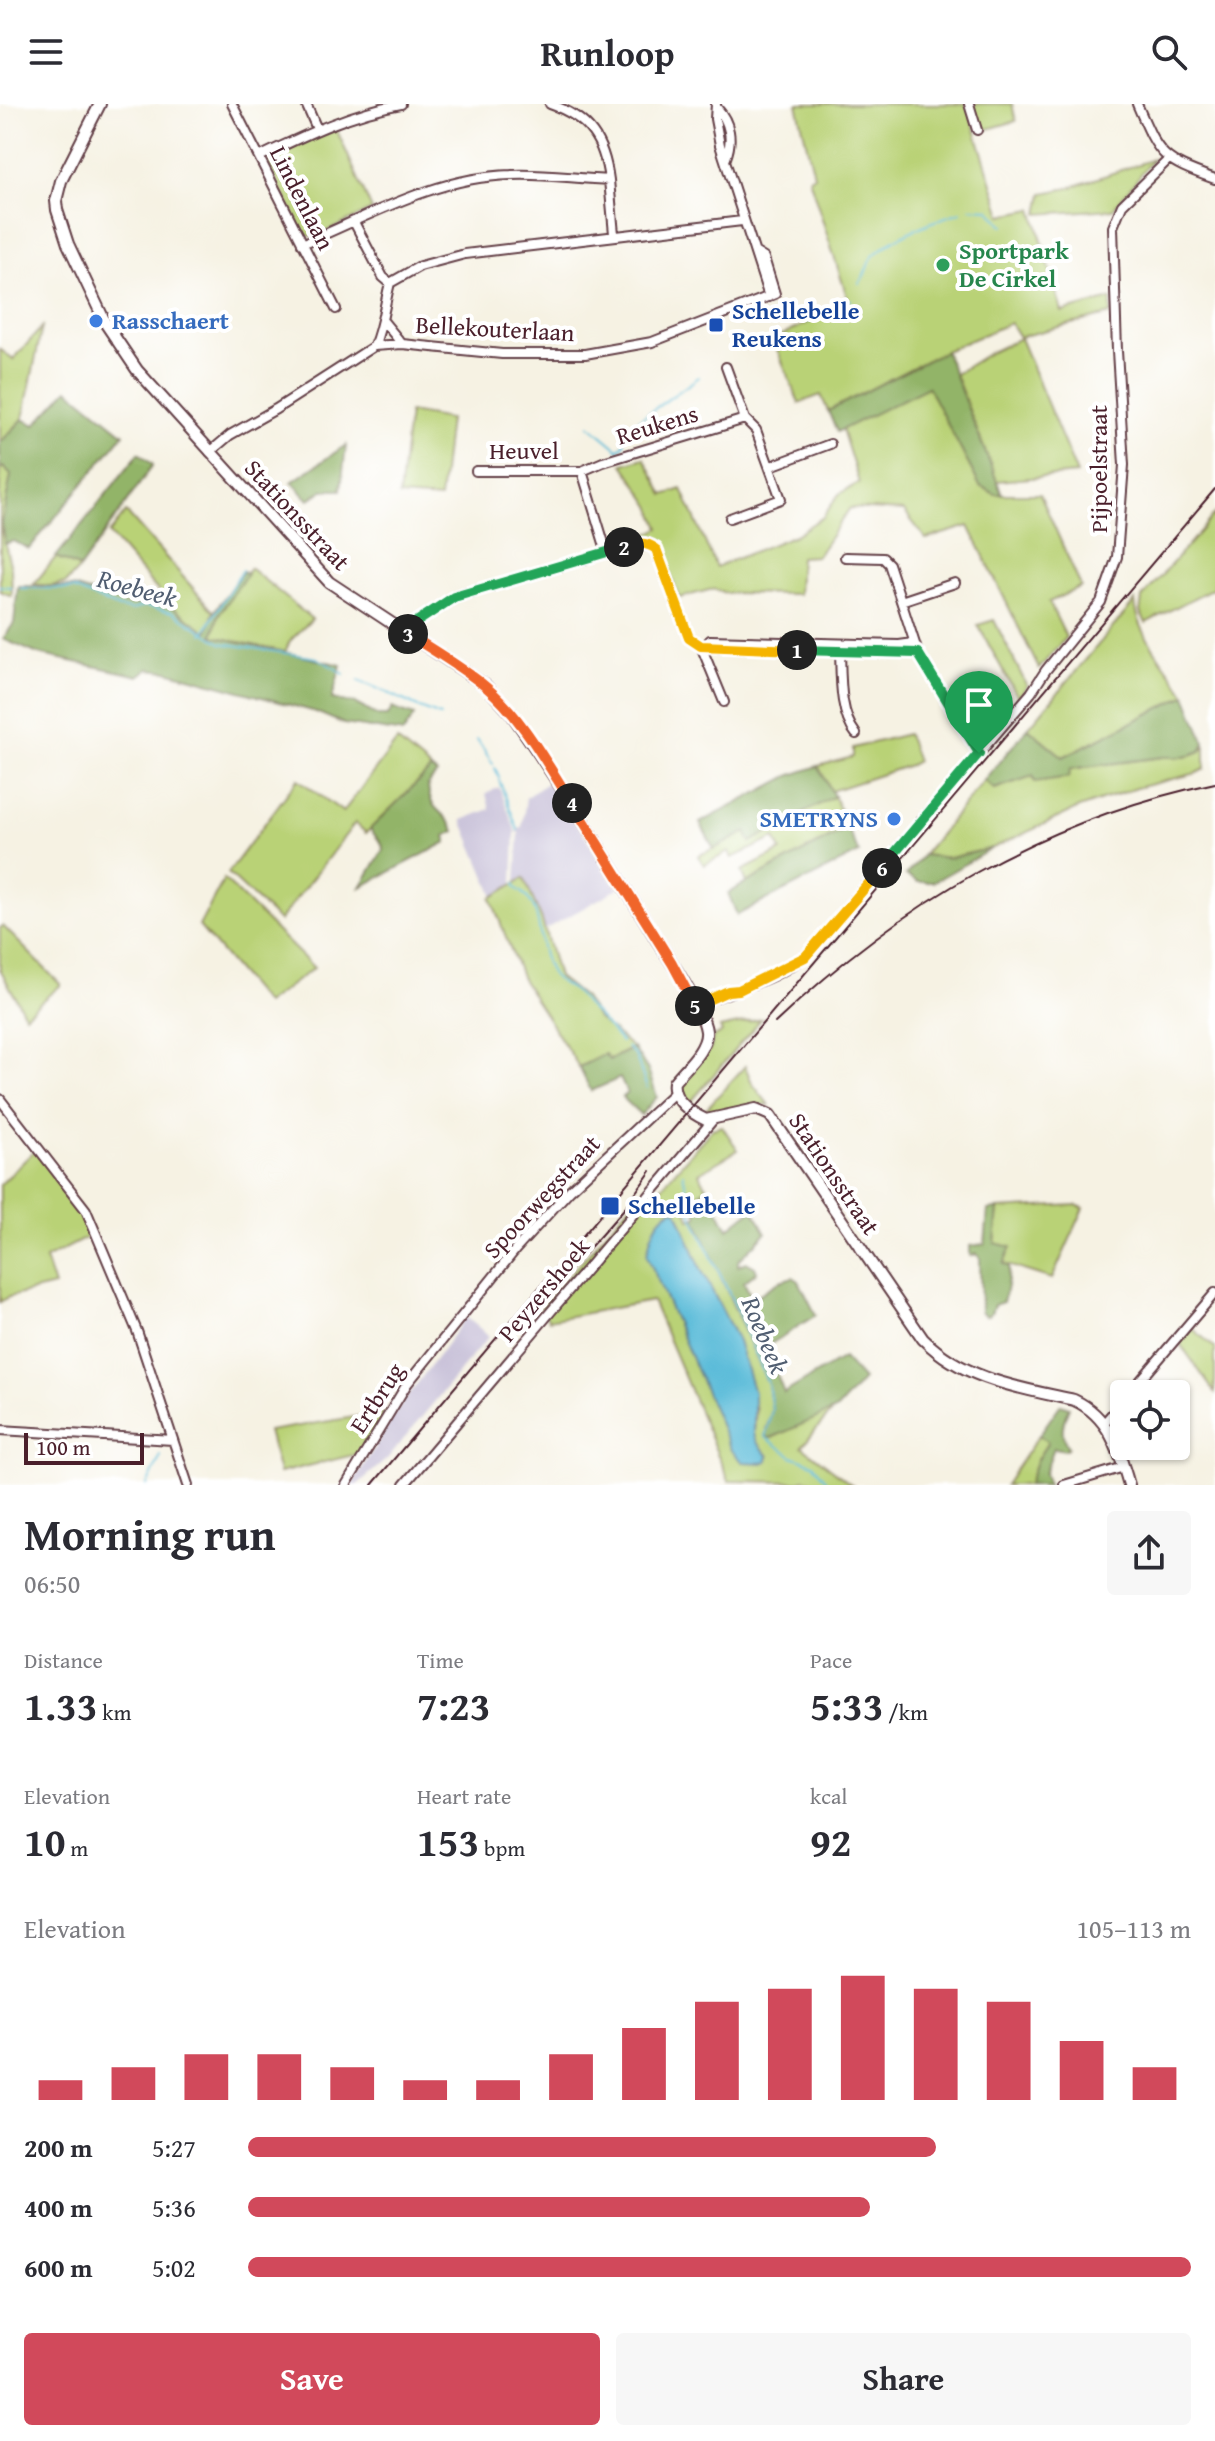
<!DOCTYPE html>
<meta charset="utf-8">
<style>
:root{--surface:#fff;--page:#f7f7f7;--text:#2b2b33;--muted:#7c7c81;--accent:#d1495b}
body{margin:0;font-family:"Gentium Book Plus",serif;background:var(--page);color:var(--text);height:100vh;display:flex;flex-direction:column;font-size:30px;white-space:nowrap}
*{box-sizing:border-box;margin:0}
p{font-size:26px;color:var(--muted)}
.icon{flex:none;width:44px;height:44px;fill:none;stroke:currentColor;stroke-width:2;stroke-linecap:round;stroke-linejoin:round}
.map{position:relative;height:1381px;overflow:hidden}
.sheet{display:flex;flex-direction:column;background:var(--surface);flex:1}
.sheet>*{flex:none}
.fabs{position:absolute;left:1110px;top:1276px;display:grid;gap:16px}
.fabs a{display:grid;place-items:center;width:80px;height:80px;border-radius:8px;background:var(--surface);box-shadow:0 2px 6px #0004;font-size:40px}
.scale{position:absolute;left:24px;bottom:20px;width:120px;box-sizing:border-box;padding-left:8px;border:4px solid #4a1f2b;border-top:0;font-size:22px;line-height:28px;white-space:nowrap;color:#4a1f2b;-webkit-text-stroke:6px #fff;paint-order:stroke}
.pin{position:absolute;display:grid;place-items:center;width:68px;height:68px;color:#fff;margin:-82px -34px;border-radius:50% 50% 50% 0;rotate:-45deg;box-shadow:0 0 8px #0007}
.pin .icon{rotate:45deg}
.km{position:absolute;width:40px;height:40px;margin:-20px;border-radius:50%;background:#222;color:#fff;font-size:22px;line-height:40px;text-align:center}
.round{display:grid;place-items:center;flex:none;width:84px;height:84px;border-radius:8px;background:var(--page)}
.overview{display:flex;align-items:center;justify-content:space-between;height:136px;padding:0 24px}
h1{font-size:44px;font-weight:700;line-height:60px}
.stats{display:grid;grid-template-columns:repeat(3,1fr);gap:12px;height:136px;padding:8px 24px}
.stats div{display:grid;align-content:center}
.stats b{font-size:40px;font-weight:700}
.stats small{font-size:22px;font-weight:400}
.stats p{font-size:22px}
.chart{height:224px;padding:16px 24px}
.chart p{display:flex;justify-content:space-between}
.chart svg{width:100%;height:144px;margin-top:8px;stroke:var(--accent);stroke-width:6}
.primary-button{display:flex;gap:16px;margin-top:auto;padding:16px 24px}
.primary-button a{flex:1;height:92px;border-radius:8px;background:var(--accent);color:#fff;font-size:32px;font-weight:700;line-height:92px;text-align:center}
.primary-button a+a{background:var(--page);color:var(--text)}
ul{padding:0 24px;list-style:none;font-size:26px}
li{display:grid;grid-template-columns:128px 96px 1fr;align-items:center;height:60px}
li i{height:20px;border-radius:10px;background:var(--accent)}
header{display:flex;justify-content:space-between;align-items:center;height:104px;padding:0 24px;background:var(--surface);font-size:36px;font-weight:700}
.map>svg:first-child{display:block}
.industrial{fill:#c7c0d8}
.green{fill:#b9d276;stroke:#827850;stroke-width:2;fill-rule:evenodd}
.forest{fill:#92b467;stroke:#6e6a49;stroke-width:2}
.water{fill:#5bbcd9;stroke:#526e82;stroke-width:2}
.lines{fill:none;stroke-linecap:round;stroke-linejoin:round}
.stream{stroke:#5bbcd9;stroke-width:2}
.minor-casing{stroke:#643f47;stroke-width:12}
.tertiary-casing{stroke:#643f47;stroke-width:14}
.minor{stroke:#fff;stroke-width:8}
.tertiary{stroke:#fff;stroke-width:10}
.rail{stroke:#4a1f2b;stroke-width:2}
.split-1-casing{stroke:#fff;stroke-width:16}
.split-2-casing{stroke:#fff;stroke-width:16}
.split-3-casing{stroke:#fff;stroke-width:16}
.split-4-casing{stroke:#fff;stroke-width:16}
.split-5-casing{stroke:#fff;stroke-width:16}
.split-6-casing{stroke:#fff;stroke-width:16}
.split-7-casing{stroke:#fff;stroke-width:16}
.split-1{stroke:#22a559;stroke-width:10}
.split-2{stroke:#f5b400;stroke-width:10}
.split-3{stroke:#22a559;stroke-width:10}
.split-4{stroke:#f0652b;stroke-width:10}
.split-5{stroke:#f0652b;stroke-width:10}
.split-6{stroke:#f5b400;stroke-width:10}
.split-7{stroke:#22a559;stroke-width:10}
.leisure-dot{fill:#2e9e5b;stroke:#fff;stroke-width:3}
.shop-dot{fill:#3f7fe0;stroke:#fff;stroke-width:3}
.transit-dot{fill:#1a4fb4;stroke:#fff;stroke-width:3}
.labels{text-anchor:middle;stroke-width:8;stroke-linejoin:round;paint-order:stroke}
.street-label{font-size:24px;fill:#4a1f2b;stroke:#fff}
.leisure-label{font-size:24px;font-weight:bold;fill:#27864d;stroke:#fff;text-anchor:start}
.transit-label{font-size:24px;font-weight:bold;fill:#164399;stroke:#fff;text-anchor:start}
.shop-label{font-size:24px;font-weight:bold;fill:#366cbe;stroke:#fff;text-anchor:start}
.water-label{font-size:26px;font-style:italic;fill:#515e71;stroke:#fff}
</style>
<header><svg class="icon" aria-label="menu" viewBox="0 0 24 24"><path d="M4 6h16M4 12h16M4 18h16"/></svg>Runloop<svg class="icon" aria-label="search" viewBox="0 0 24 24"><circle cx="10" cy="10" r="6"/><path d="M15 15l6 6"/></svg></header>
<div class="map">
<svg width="1215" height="1381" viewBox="0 0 1215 1381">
<rect width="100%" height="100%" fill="#fff"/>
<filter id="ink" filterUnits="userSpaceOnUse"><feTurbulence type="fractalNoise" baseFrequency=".0125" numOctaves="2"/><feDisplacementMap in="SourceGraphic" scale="16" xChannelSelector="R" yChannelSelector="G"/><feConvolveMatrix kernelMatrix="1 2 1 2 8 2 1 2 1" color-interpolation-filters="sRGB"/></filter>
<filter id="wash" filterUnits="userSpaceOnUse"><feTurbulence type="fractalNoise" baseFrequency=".006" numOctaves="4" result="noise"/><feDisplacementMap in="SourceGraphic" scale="32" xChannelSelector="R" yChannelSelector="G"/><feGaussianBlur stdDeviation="1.8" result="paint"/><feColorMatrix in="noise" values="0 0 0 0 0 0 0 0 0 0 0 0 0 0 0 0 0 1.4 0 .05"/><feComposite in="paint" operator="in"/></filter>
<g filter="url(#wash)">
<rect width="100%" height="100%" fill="#f6f2e3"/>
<path class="industrial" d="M 550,677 L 619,784 L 544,826 L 523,774 L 516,778 L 519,728 L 515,729 L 513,780 L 494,792 L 462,716 L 490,705 L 486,690 L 499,683 L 516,728 L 522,723 L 526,693 Z
M 466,1213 L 489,1232 L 387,1355 L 357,1381 L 352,1381 L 395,1310 Z"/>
<path class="green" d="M 797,0 L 967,0 L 1002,111 L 1033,105 L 1062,208 L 1111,195 L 1111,210 L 1019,233 L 1010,219 L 945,247 L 828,307 L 821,291 L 799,299 L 775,240 L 784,237 L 780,232 L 849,199 L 809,74 L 814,71 Z
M 973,0 L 1012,0 L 1016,17 L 981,27 Z
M 335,22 L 372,106 L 319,131 L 309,132 L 302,127 L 269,63 L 269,55 L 274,50 Z
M 1153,55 L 1113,105 L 1039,110 L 1043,89 L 1069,84 Z
M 42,223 L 23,315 L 0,339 L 0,245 L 13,256 Z
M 1020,234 L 1077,370 L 997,377 L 955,270 L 989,249 Z
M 928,282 L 980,382 L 995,390 L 1040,390 L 1081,483 L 1049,498 L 1066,533 L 1039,565 L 969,422 L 926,435 L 904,407 L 850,404 L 817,452 L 800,453 L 798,490 L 726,489 L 713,485 L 679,494 L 660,443 L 654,437 L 640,434 L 660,424 L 651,402 L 623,360 L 644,354 L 664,391 L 682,385 L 716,463 L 795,431 L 823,413 L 839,390 L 859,379 L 842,325 Z
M 409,308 L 449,315 L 440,395 L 399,392 Z
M 2,363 L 12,371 L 2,428 L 11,464 L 12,492 L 0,487 L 0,365 Z
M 126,408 L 214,508 L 207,528 L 170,501 L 109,430 Z
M 1215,410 L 1215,483 L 1146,519 L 1140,508 L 1142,494 Z
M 56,453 L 80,464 L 66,479 L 50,482 L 34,480 Z
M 250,464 L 312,515 L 290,537 L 285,548 L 212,532 L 218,512 Z
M 1135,497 C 1137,531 1169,563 1186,591 L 1063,653 L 1028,624 Z
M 994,516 L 1027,582 L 1018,594 L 978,521 Z
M 907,630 L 917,657 L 910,661 L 831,687 L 818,662 L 853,653 L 853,644 Z
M 397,637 L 431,665 L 366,729 L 355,719 L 279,817 L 228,769 L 298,675 L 343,708 Z
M 1205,639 L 1205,665 L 1197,669 L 1136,684 L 1079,704 L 993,744 L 949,754 L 923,751 L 984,676 L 995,685 L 1034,671 L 1035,677 L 1069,673 L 1069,665 L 1163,653 L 1185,653 L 1201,647 Z
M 834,692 L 847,724 L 747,779 L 742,767 L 781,747 L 775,734 L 732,754 L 729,748 L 704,761 L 698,752 L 746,728 L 751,737 Z
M 524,774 L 542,816 L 558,873 L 584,894 L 597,914 L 633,944 L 608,956 L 605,950 L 579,963 L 522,875 L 491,794 Z
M 224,775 L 314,864 L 265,900 L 199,822 Z
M 3,822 L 61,881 L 25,911 L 0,865 L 0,824 Z
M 761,915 L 690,999 L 683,992 L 682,980 L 711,944 L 713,933 L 722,929 L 720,924 Z
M 745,962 L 752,979 L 769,1001 C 748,998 723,1013 705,1006 Z
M 722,1022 L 738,1046 L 699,1069 L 707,1084 L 685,1099 L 690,1115 L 695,1114 L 768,1280 L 772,1306 L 766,1325 L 772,1334 L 835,1304 L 802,1342 L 852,1381 L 825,1381 L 804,1375 L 797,1378 L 729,1377 L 652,1197 L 549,1216 L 541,1204 L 636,1094 L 650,1096 L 712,1025 ZM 673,1105 L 677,1107 L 701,1165 L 738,1237 L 756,1305 L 754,1330 L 757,1338 L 768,1351 L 731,1346 L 668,1107 Z
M 35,1046 L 80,1104 L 94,1130 L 45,1155 L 54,1182 L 9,1193 L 0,1198 L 0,1081 Z
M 1076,1101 L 1084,1104 L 1052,1175 L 1004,1160 L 995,1140 L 998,1105 Z
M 1192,1224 L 1215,1244 L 1215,1289 L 1179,1238 Z
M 385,1308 L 362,1349 L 279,1369 L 268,1327 Z
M 1039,1331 L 1048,1338 L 1036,1357 L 1028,1381 L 1005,1381 Z"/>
<path class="forest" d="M 945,247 L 1002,390 L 995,390 L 980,382 L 928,283 L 837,328 L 828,307 Z
M 68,285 L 124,330 L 29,445 L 14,437 L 5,440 L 2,418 L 11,371 L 3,363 L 0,365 L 0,339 L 23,315 L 35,321 Z
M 346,341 L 341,386 L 323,386 L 309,396 L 292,378 Z
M 139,349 L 153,361 L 80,464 L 56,453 Z
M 243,467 L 247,470 L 218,512 L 213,532 L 341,561 L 332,595 L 356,600 L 378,612 L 388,612 L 392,604 L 414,612 L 403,629 L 344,620 L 316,608 L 167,567 L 148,565 L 139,572 L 38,550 L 3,535 L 14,519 L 18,482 L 73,483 L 127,500 L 170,501 L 207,528 L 214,508 Z
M 1186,591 L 1205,639 L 1201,647 L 1185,653 L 1163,653 L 1070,665 L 1069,673 L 1035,678 L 1033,672 L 994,685 L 984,676 L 1028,624 L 1063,653 Z
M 818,662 L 834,692 L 751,738 L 746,728 L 714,745 L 700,719 L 789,672 Z
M 431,665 L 437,670 L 428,680 C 429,709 443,704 455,727 L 445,732 L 447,738 L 361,783 L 383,746 L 382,740 L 370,725 Z
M 847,724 L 859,749 L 737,811 L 728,789 Z
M 993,744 L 933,778 L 918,778 L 906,771 L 923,751 L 949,754 Z
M 633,944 L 648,966 L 657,993 L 641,1011 L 622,993 L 627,989 L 620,974 L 591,987 L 579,963 L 605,950 L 609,956 Z
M 707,1084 L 728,1125 L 753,1105 L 766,1129 L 738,1157 L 738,1162 L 746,1158 L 755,1163 L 757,1168 L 744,1178 L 752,1195 L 780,1177 L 793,1173 L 799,1177 L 816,1211 L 766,1243 L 784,1289 L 843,1254 L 863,1276 L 837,1305 L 771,1334 L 765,1333 L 772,1306 L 768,1280 L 695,1114 L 698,1112 L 692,1096 Z
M 998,1105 L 995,1139 L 1011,1143 L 1004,1160 L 1009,1162 C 1009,1172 1006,1189 1003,1198 L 994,1201 L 991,1209 L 986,1212 L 981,1208 L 980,1155 L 977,1150 L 970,1152 L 970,1142 L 985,1140 L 988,1106 Z
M 1061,1300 L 1069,1303 C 1063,1317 1059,1330 1068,1343 L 1065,1346 L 1054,1344 L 1044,1370 L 1048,1381 L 1028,1381 L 1036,1357 L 1048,1338 L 1039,1331 Z"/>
<path class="water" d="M 673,1105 L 677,1107 L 701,1165 L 738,1237 L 754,1289 L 754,1330 L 757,1338 L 768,1351 L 767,1357 L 762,1359 L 743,1358 L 731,1346 L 647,1151 C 650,1133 655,1114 673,1105 Z"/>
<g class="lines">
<path class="stream" d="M 971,104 L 989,105 L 1004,122
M 859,179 C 867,171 866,160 874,151 C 897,130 932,117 961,108
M 807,218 L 851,196
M 589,321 L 619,346 L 624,340 L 625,326 L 699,273
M 0,482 L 11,483
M 20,484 L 74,485 L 119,504 L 132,506 L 144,502 L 173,508 L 221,539 L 317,554 L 331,562
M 203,530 L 242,466
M 333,563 L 344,570
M 359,577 L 386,588
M 388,589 L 418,603
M 420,604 L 440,612
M 477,635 L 493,660
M 495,664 L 499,673
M 499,676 L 518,726
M 515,779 L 516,784 C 548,803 534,842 551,869 C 556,877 563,880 571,885 C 579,891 586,900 593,908
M 595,909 L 621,938
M 627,943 L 636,953 L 647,984
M 683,1069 L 693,1114 L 737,1206 L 768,1280 L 772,1306 L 765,1333 L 792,1352 L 813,1360 L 830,1381
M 147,1381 L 161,1352"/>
</g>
</g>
<g filter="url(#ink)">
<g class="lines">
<defs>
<path id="minor" d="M 232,0 L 336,205
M 306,0 L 317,25
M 716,0 L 715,15 L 720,41 L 769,193
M 969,0 L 977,26
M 1137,0 C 1160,53 1160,55 1215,75
M 717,4 C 730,18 733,36 726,54
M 259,53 C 305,31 350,9 401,0
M 609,76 L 614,130
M 354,118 L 383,173 L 390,179 C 384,202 383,221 374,242
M 302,140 C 369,112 436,73 511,71 C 543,69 576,75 609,76 C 604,37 590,14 550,0
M 390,179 L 420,162 L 465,150 L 742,117
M 384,218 L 402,240
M 726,263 L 745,315 L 756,326 L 781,395 L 730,414
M 210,348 L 230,331 L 276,305 L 374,242 L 402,240 L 502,250 L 585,250 L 652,238 L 775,190 L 764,154 L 756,149
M 771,362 L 830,340
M 476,367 L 582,367 L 603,358 L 745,315
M 582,367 L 607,449
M 845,453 L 883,454 L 889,460 L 918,549 L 979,649
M 901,497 L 955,479
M 407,530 L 415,519 L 454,493 L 639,439 L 649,440 L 656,445 L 689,534 L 701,542 L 724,598
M 701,542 L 918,549
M 705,542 L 710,536 L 899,541 L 914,539
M 840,546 C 841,572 839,609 856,630
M 695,902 C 732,885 780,877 810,847 L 1031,589 L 1046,566 L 1101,498 L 1117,453 L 1124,361 L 1117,247 L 1113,123 L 1122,101 L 1168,56
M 0,995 L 86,1106 L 137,1227 L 188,1381
M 1129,1290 L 1215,1189
M 1105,1318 L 1124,1296
M 0,1326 L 173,1336
M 346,1381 L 407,1280 L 516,1145 L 570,1086 L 674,989
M 404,1381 L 713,1016
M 1064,1381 L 1124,1363"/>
<path id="tertiary" d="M 100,0 L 61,77 L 56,97 L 57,106 L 68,140 L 106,220 L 137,266 L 329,478 L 467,569 L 486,582 L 511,609 C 563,683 610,759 657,836 C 669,854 704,908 706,927 C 708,945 684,965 674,978 C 671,995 691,1009 706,1016 L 756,1005 L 770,1011 L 923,1235 C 964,1276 1020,1284 1074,1296 C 1109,1312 1119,1346 1129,1381"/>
</defs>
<use href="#minor" class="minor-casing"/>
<use href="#tertiary" class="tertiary-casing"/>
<use href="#minor" class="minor"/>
<use href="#tertiary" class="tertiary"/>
<path class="rail" d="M 775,919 C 901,799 1044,715 1215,679
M 554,1184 L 623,1106 L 651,1067
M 372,1381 L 1215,385"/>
</g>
</g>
<g class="lines" filter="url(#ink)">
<defs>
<path id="split-1" d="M 797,546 L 918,549 L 979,649"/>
<path id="split-2" d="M 624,443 C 637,439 645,437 656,445 L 689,534 L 701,542 L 797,546"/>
<path id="split-3" d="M 408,530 L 415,519 L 454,493 L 624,443"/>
<path id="split-4" d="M 408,530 C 434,547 462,563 486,583 C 522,613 547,660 572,699"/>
<path id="split-5" d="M 572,699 L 672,859 L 695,902"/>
<path id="split-6" d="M 695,902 L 728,887 L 739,886 L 805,853 L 882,764"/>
<path id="split-7" d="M 882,764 L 979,649"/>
</defs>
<use href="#split-1" class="split-1-casing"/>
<use href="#split-2" class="split-2-casing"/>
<use href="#split-3" class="split-3-casing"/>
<use href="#split-4" class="split-4-casing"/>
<use href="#split-5" class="split-5-casing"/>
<use href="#split-6" class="split-6-casing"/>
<use href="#split-7" class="split-7-casing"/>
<use href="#split-1" class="split-1"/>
<use href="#split-2" class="split-2"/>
<use href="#split-3" class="split-3"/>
<use href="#split-4" class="split-4"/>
<use href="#split-5" class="split-5"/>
<use href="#split-6" class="split-6"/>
<use href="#split-7" class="split-7"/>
</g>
<circle class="leisure-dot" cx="943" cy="161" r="8"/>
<g class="shop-dot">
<circle cx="96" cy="217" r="8"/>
<circle cx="894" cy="715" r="8"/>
</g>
<g class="transit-dot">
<rect x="708" y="213" width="16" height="16" rx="4"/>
<rect x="600" y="1092" width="20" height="20" rx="4"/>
</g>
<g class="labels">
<g class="street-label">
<text transform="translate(302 94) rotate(63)" y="8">Lindenlaan</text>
<text transform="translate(495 225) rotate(3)" y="8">Bellekouterlaan</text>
<text transform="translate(657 321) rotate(-17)" y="8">Reukens</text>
<text x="524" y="355">Heuvel</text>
<text transform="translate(1099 365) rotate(-90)" y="8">Pijpoelstraat</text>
<text transform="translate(297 411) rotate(47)" y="8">Stationsstraat</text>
<text transform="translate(834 1070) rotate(56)" y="8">Stationsstraat</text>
<text transform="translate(542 1093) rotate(-47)" y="8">Spoorwegstraat</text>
<text transform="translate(544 1186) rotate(-50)" y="8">Peyzershoek</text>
<text transform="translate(377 1294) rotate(-57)" y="8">Ertbrug</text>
</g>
<g class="leisure-label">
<text x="959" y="155">Sportpark<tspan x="959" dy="28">De Cirkel</tspan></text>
</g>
<g class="transit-label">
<text x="732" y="215">Schellebelle<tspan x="732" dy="28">Reukens</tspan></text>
<text x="628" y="1110">Schellebelle</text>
</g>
<g class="shop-label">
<text x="112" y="225">Rasschaert</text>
<text x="878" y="723" text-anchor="end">SMETRYNS</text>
</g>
<g class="water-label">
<text transform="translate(137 484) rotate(15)" y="9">Roebeek</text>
<text transform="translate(765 1231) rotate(67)" y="9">Roebeek</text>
</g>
</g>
</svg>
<div class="fabs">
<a><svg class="icon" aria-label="locate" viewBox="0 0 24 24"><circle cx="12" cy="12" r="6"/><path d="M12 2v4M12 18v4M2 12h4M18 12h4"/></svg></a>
</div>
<div class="scale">100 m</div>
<div class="pin" style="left:979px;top:649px;background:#1e9e55"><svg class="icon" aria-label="arrive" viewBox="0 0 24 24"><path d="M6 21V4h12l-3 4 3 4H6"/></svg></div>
<b class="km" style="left:797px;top:546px">1</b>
<b class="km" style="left:624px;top:443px">2</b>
<b class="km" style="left:408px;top:530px">3</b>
<b class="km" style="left:572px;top:699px">4</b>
<b class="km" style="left:695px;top:902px">5</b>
<b class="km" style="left:882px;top:764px">6</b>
</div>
<section class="sheet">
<div class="overview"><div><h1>Morning run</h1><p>06:50</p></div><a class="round"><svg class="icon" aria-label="share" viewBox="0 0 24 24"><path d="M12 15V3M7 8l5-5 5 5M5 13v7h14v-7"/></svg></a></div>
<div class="stats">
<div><p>Distance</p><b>1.33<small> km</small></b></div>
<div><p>Time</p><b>7:23</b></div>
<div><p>Pace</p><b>5:33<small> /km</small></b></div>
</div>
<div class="stats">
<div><p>Elevation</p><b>10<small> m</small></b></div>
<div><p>Heart rate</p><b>153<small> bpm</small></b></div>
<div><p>kcal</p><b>92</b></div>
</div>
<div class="chart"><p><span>Elevation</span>105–113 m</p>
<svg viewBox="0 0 160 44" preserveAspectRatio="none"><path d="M5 44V38M15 44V34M25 44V30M35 44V30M45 44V34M55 44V38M65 44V38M75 44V30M85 44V22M95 44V14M105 44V10M115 44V6M125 44V10M135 44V14M145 44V26M155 44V34"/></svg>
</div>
<ul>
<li><b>200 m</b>5:27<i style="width:73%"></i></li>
<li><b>400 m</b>5:36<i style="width:66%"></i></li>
<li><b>600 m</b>5:02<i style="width:100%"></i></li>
</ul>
<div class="primary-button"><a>Save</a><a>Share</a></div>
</section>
